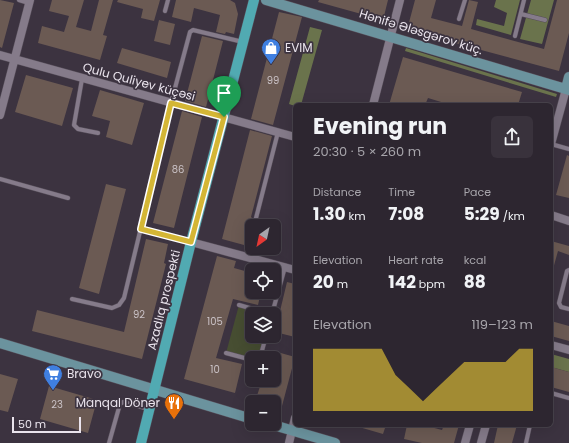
<!DOCTYPE html>
<meta charset="utf-8">
<style>
:root{--surface:#2d2630;--page:#39323c;--text:#f1f3f6;--muted:#a7a5ab;--line:#48434c;--accent:#d4b635}
body{margin:0;font-family:Poppins,sans-serif;background:var(--page);color:var(--text);height:100vh;display:flex;flex-direction:column;font-size:15px;white-space:nowrap}
*{box-sizing:border-box;margin:0}
p{font-size:13px;color:var(--muted)}
.icon{flex:none;width:22px;height:22px;fill:none;stroke:currentColor;stroke-width:2;stroke-linecap:round;stroke-linejoin:round}
.map{position:relative;flex:1;overflow:hidden}
.details{position:absolute;left:293px;top:103px;width:260px;height:324px;display:flex;flex-direction:column;background:var(--surface);border-radius:6px;box-shadow:0 4px 16px #0002,0 0 0 1px var(--line)}
.details>*{flex:none}
.needle{width:26px;rotate:213deg}
.fabs{position:absolute;left:245px;top:219px;display:grid;gap:8px}
.fabs a{display:grid;place-items:center;width:36px;height:36px;border-radius:6px;background:var(--surface);box-shadow:0 4px 16px #0002,0 0 0 1px var(--line);font-size:20px}
.scale{position:absolute;left:12px;bottom:10px;width:69px;box-sizing:border-box;padding-left:4px;border:2px solid #eae4ed;border-top:0;font-size:11px;line-height:14px;white-space:nowrap;color:#eae4ed;-webkit-text-stroke:3px #3c3340;paint-order:stroke}
.pin{position:absolute;display:grid;place-items:center;width:34px;height:34px;color:#fff;margin:-41px -17px;border-radius:50% 50% 50% 0;rotate:-45deg;box-shadow:0 0 4px #0007}
.pin .icon{rotate:45deg}
.round{display:grid;place-items:center;flex:none;width:42px;height:42px;border-radius:6px;background:var(--page)}
.overview{display:flex;align-items:center;justify-content:space-between;height:68px;padding:0 20px}
h1{font-size:22px;font-weight:700;line-height:30px}
.stats{display:grid;grid-template-columns:repeat(3,1fr);gap:6px;height:68px;padding:4px 20px}
.stats div{display:grid;align-content:center}
.stats b{font-size:17px;font-weight:700}
.stats small{font-size:11px;font-weight:400}
.stats p{font-size:11px}
.chart{height:112px;padding:8px 20px}
.chart p{display:flex;justify-content:space-between}
.chart svg{width:100%;height:72px;margin-top:4px;fill:var(--accent);opacity:.7}
.map>svg:first-child{display:block}
.green{fill:#474e32}
.forest{fill:#6a734c}
.building{fill:#6b5a53}
.lines{fill:none;stroke-linecap:round;stroke-linejoin:round}
.lane-casing{stroke:#574f5a;stroke-width:5}
.street-casing{stroke:#574f5a;stroke-width:9}
.secondary-casing{stroke:#574f5a;stroke-width:11}
.primary-casing{stroke:#574f5a;stroke-width:11}
.lane{stroke:#857b8a;stroke-width:4}
.street{stroke:#857b8a;stroke-width:8}
.secondary{stroke:#6b939e;stroke-width:10}
.primary{stroke:#51aab2;stroke-width:10}
.route-casing{stroke:#fff;stroke-width:8}
.route{stroke:#d4b635;stroke-width:5}
.labels{text-anchor:middle;stroke-width:3.5;stroke-linejoin:round;paint-order:stroke}
.number-label{font-size:10px;fill:#cac2c6}
.street-label{font-size:12px;fill:#eae4ed;stroke:#3c3340}
.poi-label{font-size:12px;fill:#eae4ed;stroke:#3c3340;text-anchor:start}
</style>
<div class="map">
<svg width="569" height="443" viewBox="0 0 569 443">
<rect width="100%" height="100%" fill="#3c3340"/>
<path class="green" d="M 239,305 L 270,314 L 252,314 L 252,336 L 266,336 L 260,358 L 252,358 L 226,353 Z"/>
<path class="forest" d="M 496,0 L 520,0 L 511,35 L 476,25 L 477,19 L 504,26 L 507,13 L 494,7 Z
M 531,0 L 554,0 L 542,44 L 520,39 Z
M 310,27 L 322,30 L 301,105 L 295,105 L 295,106 L 289,104 Z
M 406,48 L 557,94 L 556,97 L 405,51 Z
M 551,354 L 569,359 L 569,372 L 551,367 Z"/>
<path class="building" d="M 0,0 L 14,3 L 2,48 L 0,47 Z
M 52,0 L 84,0 L 76,27 L 91,31 L 99,0 L 113,0 L 103,35 L 107,36 L 100,60 L 38,43 L 42,26 L 64,32 L 69,16 L 49,11 Z
M 118,0 L 160,0 L 154,21 L 141,18 L 143,9 L 117,2 Z
M 176,0 L 230,0 L 235,3 L 238,14 L 234,34 L 226,32 L 225,34 L 216,32 L 220,15 L 194,8 L 191,22 L 172,17 Z
M 319,0 L 388,0 L 383,20 L 318,2 Z
M 415,0 L 436,0 L 431,18 L 462,26 L 469,0 L 478,2 L 471,29 L 544,49 L 557,0 L 569,0 L 569,33 L 559,71 L 407,30 Z
M 279,12 L 302,17 L 273,125 L 251,119 Z
M 159,20 L 175,24 L 170,45 L 154,41 Z
M 202,36 L 223,41 L 206,107 L 185,101 Z
M 122,48 L 171,62 L 167,78 L 117,63 Z
M 403,57 L 522,92 L 518,105 L 451,105 L 428,98 L 425,105 L 389,105 Z
M 26,75 L 73,88 L 62,126 L 15,112 Z
M 100,90 L 144,103 L 132,145 L 106,137 L 110,121 L 92,116 Z
M 182,111 L 202,117 L 174,228 L 153,223 Z
M 250,130 L 272,136 L 251,217 L 252,218 L 251,226 L 249,226 L 244,245 L 222,239 Z
M 567,155 L 569,156 L 569,198 L 556,195 Z
M 106,184 L 126,189 L 99,294 L 79,288 Z
M 146,239 L 168,244 L 164,263 L 166,264 L 142,359 L 32,331 L 37,310 L 124,332 Z
M 551,241 L 569,246 L 569,255 L 558,251 L 553,269 L 551,268 Z
M 217,256 L 236,261 L 234,268 L 252,273 L 252,292 L 261,292 L 258,305 L 233,299 L 216,358 L 242,364 L 235,393 L 184,379 Z
M 287,282 L 295,284 L 295,337 L 275,332 Z
M 551,321 L 569,326 L 569,341 L 551,336 Z
M 270,350 L 295,357 L 282,406 L 274,404 L 274,402 L 256,399 L 262,380 L 274,380 L 274,358 L 268,358 Z
M 551,367 L 569,372 L 569,392 L 551,387 Z
M 0,374 L 18,379 L 8,412 L 0,410 Z
M 49,386 L 97,400 L 88,433 L 40,419 Z
M 360,425 L 386,425 L 383,434 L 359,427 Z
M 407,425 L 423,425 L 442,430 L 444,425 L 459,425 L 454,443 L 422,443 L 404,439 Z
M 498,425 L 517,425 L 512,443 L 494,443 Z"/>
<g class="lines">
<defs>
<path id="lane" d="M 19,0 L 29,3
M 165,11 L 168,0
M 521,14 L 545,20
M 459,19 L 465,0
M 515,36 L 524,0
M 82,79 L 74,125 L 78,129 L 98,133
M 551,144 L 569,149
M 0,179 L 68,198
M 254,226 L 278,132
M 141,229 L 191,242
M 246,256 L 252,232
M 569,270 L 567,271 L 559,303 L 561,307 L 569,309
M 72,299 L 112,308 L 119,305 L 124,298 L 171,103 L 190,32 L 193,30 L 243,42
M 239,305 L 270,314
M 272,314 L 285,267
M 226,353 L 252,360
M 260,358 L 266,336
M 551,393 L 569,398
M 109,443 L 120,404 L 123,402 L 149,409
M 526,443 L 530,425"/>
<path id="street" d="M 0,55 L 295,137
M 373,105 L 400,0
M 0,115 L 30,0
M 551,144 L 566,89
M 551,215 L 569,221
M 191,242 L 295,270
M 551,345 L 569,350
M 289,443 L 295,418
M 465,443 L 470,425
M 481,443 L 486,425"/>
<path id="secondary" d="M 266,0 L 569,90
M 566,89 L 569,77
M 0,343 L 252,419
M 270,424 L 335,443"/>
<path id="primary" d="M 141,443 L 191,242 L 254,0"/>
</defs>
<use href="#lane" class="lane-casing"/>
<use href="#street" class="street-casing"/>
<use href="#secondary" class="secondary-casing"/>
<use href="#primary" class="primary-casing"/>
<use href="#lane" class="lane"/>
<use href="#street" class="street"/>
<use href="#secondary" class="secondary"/>
<use href="#primary" class="primary"/>
</g>
<g class="lines">
<defs>
<path id="route" d="M 171,103 L 224,117 L 191,242 L 141,229 Z"/>
</defs>
<use href="#route" class="route-casing"/>
<use href="#route" class="route"/>
</g>
<defs>
<symbol id="shop-pin" viewBox="-11 -11 22 30"><path d="M0 17L-7.5 6A9.5 9.5 0 1 1 7.5 6Z" fill="#3f7fe0" stroke="#3c3340"/><path d="M-5-2.5h2.3a2.7 3.5 0 0 1 5.4 0H5L5.5 6h-11ZM-1.5-2.5h3a1.5 2.3 0 0 0-3 0Z" fill="#fff"/></symbol>
<symbol id="supermarket-pin" viewBox="-11 -11 22 30"><path d="M0 17L-7.5 6A9.5 9.5 0 1 1 7.5 6Z" fill="#3f7fe0" stroke="#3c3340"/><path d="M-6-5.5h2.5l.6 2H6L4.5 2H-2.5L-4.4-4H-6ZM-1.5 3.2a1.3 1.3 0 1 0 .1 0ZM3 3.2a1.3 1.3 0 1 0 .1 0Z" fill="#fff"/></symbol>
<symbol id="restaurant-pin" viewBox="-11 -11 22 30"><path d="M0 17L-7.5 6A9.5 9.5 0 1 1 7.5 6Z" fill="#e8710a" stroke="#3c3340"/><path d="M-5-6h1v4h1v-4h1v4h1v-4h1v5L-1.5 .5V6h-2V.5L-5-1ZM5-6V6H3V1.5H1.5Q1.5-4 5-6Z" fill="#fff"/></symbol>
</defs>
<g fill-rule="evenodd">
<use href="#shop-pin" x="260" y="37" width="22" height="30"/>
<use href="#supermarket-pin" x="42" y="363" width="22" height="30"/>
<use href="#restaurant-pin" x="163" y="392" width="22" height="30"/>
</g>
<g class="labels">
<g class="number-label">
<text x="273" y="84">99</text>
<text x="178" y="173">86</text>
<text x="139" y="318">92</text>
<text x="215" y="325">105</text>
<text x="215" y="373">10</text>
<text x="57" y="408">23</text>
</g>
<g class="street-label">
<text transform="translate(421 32) rotate(17)" y="4">Hənifə Ələsgərov küç.</text>
<text transform="translate(139 82) rotate(15)" y="4">Qulu Quliyev küçəsi</text>
<text transform="translate(164 300) rotate(-76)" y="4">Azadlıq prospekti</text>
</g>
<g class="poi-label">
<text x="285" y="52">EVIM</text>
<text x="67" y="378">Bravo</text>
<text x="160" y="407" text-anchor="end">Manqal Dönər</text>
</g>
</g>
</svg>
<div class="fabs">
<a><svg class="needle" viewBox="-14 -14 28 28"><path d="M0-13l5 13h-10z" fill="#e53935"/><path d="M0 13l5-13h-10z" fill="#a7a5ab"/></svg></a>
<a><svg class="icon" aria-label="locate" viewBox="0 0 24 24"><circle cx="12" cy="12" r="6"/><path d="M12 2v4M12 18v4M2 12h4M18 12h4"/></svg></a>
<a><svg class="icon" aria-label="layers" viewBox="0 0 24 24"><path d="M12 4l9 5-9 5-9-5zM3 14l9 5 9-5"/></svg></a>
<a>+</a>
<a>−</a>
</div>
<div class="scale">50 m</div>
<div class="pin" style="left:224px;top:117px;background:#1e9e55"><svg class="icon" aria-label="arrive" viewBox="0 0 24 24"><path d="M6 21V4h12l-3 4 3 4H6"/></svg></div>
<section class="details">
<div class="overview"><div><h1>Evening run</h1><p>20:30 · 5 × 260 m</p></div><a class="round"><svg class="icon" aria-label="share" viewBox="0 0 24 24"><path d="M12 15V3M7 8l5-5 5 5M5 13v7h14v-7"/></svg></a></div>
<div class="stats">
<div><p>Distance</p><b>1.30<small> km</small></b></div>
<div><p>Time</p><b>7:08</b></div>
<div><p>Pace</p><b>5:29<small> /km</small></b></div>
</div>
<div class="stats">
<div><p>Elevation</p><b>20<small> m</small></b></div>
<div><p>Heart rate</p><b>142<small> bpm</small></b></div>
<div><p>kcal</p><b>88</b></div>
</div>
<div class="chart"><p><span>Elevation</span>119–123 m</p>
<svg viewBox="0 0 160 44" preserveAspectRatio="none"><path d="M0 44V6L10 6L20 6L30 6L40 6L50 6L60 22L70 30L80 38L90 30L100 22L110 14L120 14L130 14L140 14L150 6L160 6V44z"/></svg>
</div>
</section>
</div>
